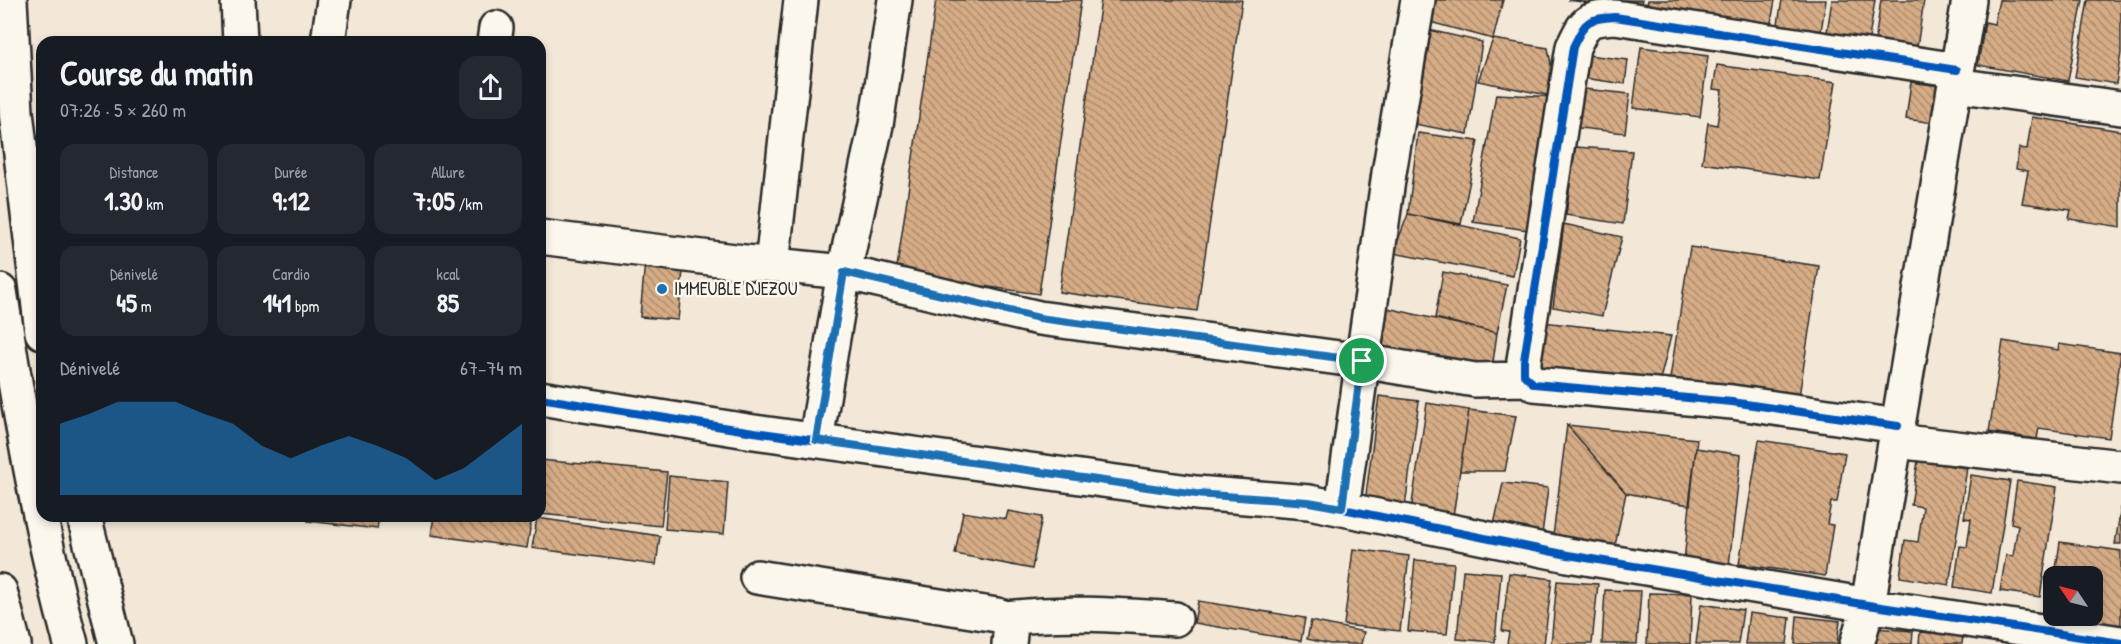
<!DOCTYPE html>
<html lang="fr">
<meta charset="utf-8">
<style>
:root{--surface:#171b24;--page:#242831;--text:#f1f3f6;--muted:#9ea1a6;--accent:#1f6fb2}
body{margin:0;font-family:"Patrick Hand",sans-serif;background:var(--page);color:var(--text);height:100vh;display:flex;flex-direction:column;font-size:22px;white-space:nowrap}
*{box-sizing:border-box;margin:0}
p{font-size:20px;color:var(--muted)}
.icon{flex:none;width:33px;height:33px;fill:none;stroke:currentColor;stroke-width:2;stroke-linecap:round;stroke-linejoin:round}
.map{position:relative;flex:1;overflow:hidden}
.drawer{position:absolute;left:36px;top:36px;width:510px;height:486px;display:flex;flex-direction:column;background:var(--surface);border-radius:18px;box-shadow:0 3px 9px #0003}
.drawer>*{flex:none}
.needle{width:39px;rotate:305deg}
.buttons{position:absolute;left:2043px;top:566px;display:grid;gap:12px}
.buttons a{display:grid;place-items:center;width:60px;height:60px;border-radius:12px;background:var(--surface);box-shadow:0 3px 9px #0003;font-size:30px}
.pin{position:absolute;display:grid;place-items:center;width:51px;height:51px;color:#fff;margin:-26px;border:3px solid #fff;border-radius:50%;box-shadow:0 2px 6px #0007}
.round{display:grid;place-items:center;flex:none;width:63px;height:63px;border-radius:18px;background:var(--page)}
.summary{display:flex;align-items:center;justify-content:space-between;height:102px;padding:0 24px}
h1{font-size:33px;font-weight:800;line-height:45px}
.stats{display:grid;grid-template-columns:repeat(3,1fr);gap:9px;height:102px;padding:6px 24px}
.stats div{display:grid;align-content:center;border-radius:15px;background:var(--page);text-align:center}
.stats b{font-size:26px;font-weight:800}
.stats small{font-size:16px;font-weight:400}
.stats p{font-size:16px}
.chart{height:168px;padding:12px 24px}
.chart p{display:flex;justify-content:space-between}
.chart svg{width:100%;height:108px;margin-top:6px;fill:var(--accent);opacity:.7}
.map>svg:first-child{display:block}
.building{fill:url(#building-back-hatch);stroke:#2b2b2b;stroke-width:1.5}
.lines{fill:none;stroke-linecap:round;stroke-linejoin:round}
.street-casing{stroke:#2b2b2b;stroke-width:38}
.primary-casing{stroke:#2b2b2b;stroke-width:38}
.street{stroke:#fbf7ec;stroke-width:33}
.primary{stroke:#fbf7ec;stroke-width:33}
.cycleway-casing{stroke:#fbf7ec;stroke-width:11}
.cycleway{stroke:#0057b8;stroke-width:8}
.route-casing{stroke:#fff;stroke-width:12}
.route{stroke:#1f6fb2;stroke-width:8}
.poi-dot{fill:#1f6fb2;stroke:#fbf7ec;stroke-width:2}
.labels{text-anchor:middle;stroke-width:5;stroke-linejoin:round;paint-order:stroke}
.poi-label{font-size:18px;fill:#2b2b2b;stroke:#fbf7ec;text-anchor:start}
</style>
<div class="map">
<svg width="2121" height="644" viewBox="0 0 2121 644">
<defs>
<pattern id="building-back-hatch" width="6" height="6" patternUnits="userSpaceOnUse" patternTransform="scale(1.5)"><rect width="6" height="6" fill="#d5ac86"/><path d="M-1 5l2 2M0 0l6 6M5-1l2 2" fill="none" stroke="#ad8c6e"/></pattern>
</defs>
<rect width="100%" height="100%" fill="#f3e8d8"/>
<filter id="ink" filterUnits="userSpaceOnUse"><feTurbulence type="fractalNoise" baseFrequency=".0167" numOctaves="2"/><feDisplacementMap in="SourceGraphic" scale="12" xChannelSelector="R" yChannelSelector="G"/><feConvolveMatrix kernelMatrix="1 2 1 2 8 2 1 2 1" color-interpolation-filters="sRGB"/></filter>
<g filter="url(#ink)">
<path class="building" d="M 936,0 L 1081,0 L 1039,294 L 896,274 Z
M 1101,0 L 1242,0 L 1197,311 L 1059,292 Z
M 1429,0 L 1503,0 L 1493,39 L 1426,21 Z
M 1568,0 L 1642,0 L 1639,17 L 1588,10 L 1589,3 Z
M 1648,0 L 1775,0 L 1768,40 L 1645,18 Z
M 1782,0 L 1826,0 L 1819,43 L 1776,36 Z
M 1832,0 L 1875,0 L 1867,51 L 1825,45 Z
M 1881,0 L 1924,0 L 1916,54 L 1874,48 Z
M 1999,0 L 2083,0 L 2068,81 L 1978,65 L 1985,22 L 1994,24 Z
M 2088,0 L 2121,0 L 2121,53 L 2116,84 L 2075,77 Z
M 1429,30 L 1482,42 L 1468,134 L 1414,124 Z
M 1493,39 L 1548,48 L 1557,97 L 1478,81 Z
M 1641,47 L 1708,56 L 1700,117 L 1633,108 Z
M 1579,54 L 1628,60 L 1625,84 L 1576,77 Z
M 1717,65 L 1836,82 L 1820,180 L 1702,163 L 1708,123 L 1717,125 L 1722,90 L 1713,89 Z
M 1911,82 L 1940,86 L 1934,123 L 1906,119 Z
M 1575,88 L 1630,94 L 1625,133 L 1571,127 Z
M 1496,94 L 1557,97 L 1534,231 L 1473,222 Z
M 2032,117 L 2121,131 L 2121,227 L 2069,219 L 2071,210 L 2022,203 L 2028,171 L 2016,169 L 2019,148 L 2027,149 Z
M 1418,133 L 1478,141 L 1461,224 L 1408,214 Z
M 1575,147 L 1632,151 L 1623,224 L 1566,215 Z
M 1408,214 L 1520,238 L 1513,276 L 1393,253 Z
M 1564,224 L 1622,237 L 1602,316 L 1553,307 Z
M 1690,247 L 1819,266 L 1798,403 L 1669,385 Z
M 645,261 L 684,261 L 678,320 L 640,317 Z
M 1443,272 L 1507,285 L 1497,333 L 1435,318 Z
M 1383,307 L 1497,333 L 1492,369 L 1378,346 Z
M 1542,322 L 1671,336 L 1658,388 L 1541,369 Z
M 2003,341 L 2058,350 L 2059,344 L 2121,353 L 2109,438 L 2039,428 L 2037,439 L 1989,432 Z
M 1379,396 L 1419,401 L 1405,507 L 1365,502 Z
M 1427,403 L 1469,410 L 1452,523 L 1410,517 Z
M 1469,410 L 1516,416 L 1505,471 L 1460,471 Z
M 1567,425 L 1626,493 L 1615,546 L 1553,536 Z
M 1567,425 L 1697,439 L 1689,505 L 1626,493 Z
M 1759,440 L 1845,453 L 1837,502 L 1831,502 L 1827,524 L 1833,525 L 1825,576 L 1739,564 Z
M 1696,448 L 1741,455 L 1729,566 L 1684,561 Z
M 540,460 L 667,472 L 661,526 L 540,514 Z
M 1918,461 L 1967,468 L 1949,585 L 1900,577 L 1905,540 L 1918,542 L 1923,507 L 1911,505 Z
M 1971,475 L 2010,481 L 1992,593 L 1954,587 L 1960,546 L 1967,547 L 1971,519 L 1964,518 Z
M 669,476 L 728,482 L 724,534 L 665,529 Z
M 2017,481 L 2057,487 L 2040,597 L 2000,591 L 2006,555 L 2013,556 L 2018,525 L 2011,523 Z
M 1503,483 L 1548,488 L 1541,542 L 1492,534 Z
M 2121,507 L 2121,544 L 2115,544 Z
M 1008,511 L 1042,517 L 1032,569 L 955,554 L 963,512 L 1006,519 Z
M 309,516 L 379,516 L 377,529 L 308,521 Z
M 434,516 L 532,516 L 527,548 L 431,535 Z
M 537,518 L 660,536 L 656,565 L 532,548 Z
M 2060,542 L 2121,551 L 2121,626 L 2049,615 L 2054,583 L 2054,615 L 2092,615 L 2092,576 L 2055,576 Z
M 1353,549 L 1409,556 L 1400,631 L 1344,625 Z
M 1415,560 L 1454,563 L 1447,634 L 1408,631 Z
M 1463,570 L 1501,573 L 1495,642 L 1457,639 Z
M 1509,573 L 1552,579 L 1544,644 L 1507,644 L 1509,632 L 1502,631 Z
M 1557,581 L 1598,584 L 1592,644 L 1551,644 Z
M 1605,590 L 1641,591 L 1637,644 L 1602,644 Z
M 1649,593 L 1692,594 L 1690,644 L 1647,644 Z
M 1198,601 L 1305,618 L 1301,641 L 1194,623 Z
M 1701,604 L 1743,610 L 1738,644 L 1696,644 Z
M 1749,613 L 1790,618 L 1787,644 L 1745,644 Z
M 1797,616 L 1840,621 L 1837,644 L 1795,644 Z
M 1311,621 L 1364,632 L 1361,644 L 1330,644 L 1307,639 Z
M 1873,628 L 1913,631 L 1912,644 L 1872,644 Z
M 1920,632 L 1963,636 L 1962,644 L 1919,644 Z"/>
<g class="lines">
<defs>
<path id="street" d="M 10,0 L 16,112 L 42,332
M 238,0 L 240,42
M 328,42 L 334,0
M 494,42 L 496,28
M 1955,85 L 2121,108
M 540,237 L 735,261 L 844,272 L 1039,318 L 1362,361 L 1475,380 L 1527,379
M 772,265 L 801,0
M 540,398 L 754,432 L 1196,493 L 1309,502 L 1568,555 L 1868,605 L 2121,643
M 1898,426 L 1732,402 L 1534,384 L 1524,375 L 1524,360 L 1573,47 C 1586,21 1585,19 1615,17 L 1957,70
M 816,440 L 844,272 L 876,125 L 895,0
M 1896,441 L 2121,467
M 1342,508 L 1389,173 L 1418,0
M 84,516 L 116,644
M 757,577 L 997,615 L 1006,618 L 1011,625 L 1009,644
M 1006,618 C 1063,611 1118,615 1175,619
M 1857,644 L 1868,605 L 1969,0"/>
<path id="primary" d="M 0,291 C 19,409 39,528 71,644
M 0,591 L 14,644"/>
</defs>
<use href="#street" class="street-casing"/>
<use href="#primary" class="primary-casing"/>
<use href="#street" class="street"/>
<use href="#primary" class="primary"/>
<defs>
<path id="cycleway" d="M 540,398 L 754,432 L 1196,493 L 1309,502 L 1568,555 L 1868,605 L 2121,643
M 1898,426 L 1732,402 L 1534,384 L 1524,375 L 1524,360 L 1573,47 C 1586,21 1585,19 1615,17 L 1957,70"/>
</defs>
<use href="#cycleway" class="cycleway-casing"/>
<use href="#cycleway" class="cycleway"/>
</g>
</g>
<g class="lines" filter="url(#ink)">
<defs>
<path id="route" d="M 844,272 L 1039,318 L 1362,361 L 1342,508 L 1309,502 L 1196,494 L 816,440 Z"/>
</defs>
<use href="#route" class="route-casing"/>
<use href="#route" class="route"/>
</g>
<circle class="poi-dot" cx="662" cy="289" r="6"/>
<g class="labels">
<g class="poi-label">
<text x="674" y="295">IMMEUBLE DJEZOU</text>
</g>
</g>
</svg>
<div class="buttons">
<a><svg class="needle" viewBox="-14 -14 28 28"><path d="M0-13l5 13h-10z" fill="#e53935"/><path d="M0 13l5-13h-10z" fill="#9ea1a6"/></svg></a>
</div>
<div class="pin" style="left:1362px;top:361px;background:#1e9e55"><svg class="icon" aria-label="arrive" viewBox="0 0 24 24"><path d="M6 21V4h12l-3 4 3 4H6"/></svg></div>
<section class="drawer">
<div class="summary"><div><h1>Course du matin</h1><p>07:26 · 5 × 260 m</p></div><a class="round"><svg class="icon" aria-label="share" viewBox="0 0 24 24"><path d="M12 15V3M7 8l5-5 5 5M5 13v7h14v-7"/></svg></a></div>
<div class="stats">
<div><p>Distance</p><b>1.30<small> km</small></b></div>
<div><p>Durée</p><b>9:12</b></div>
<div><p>Allure</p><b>7:05<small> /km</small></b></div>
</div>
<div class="stats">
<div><p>Dénivelé</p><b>45<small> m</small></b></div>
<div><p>Cardio</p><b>141<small> bpm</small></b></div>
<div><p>kcal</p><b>85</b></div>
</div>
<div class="chart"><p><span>Dénivelé</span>67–74 m</p>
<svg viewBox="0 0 160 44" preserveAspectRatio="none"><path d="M0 44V15L10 11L20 6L30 6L40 6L50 11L60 15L70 24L80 29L90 24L100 20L110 24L120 29L130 38L140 33L150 24L160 15V44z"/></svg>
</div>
</section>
</div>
